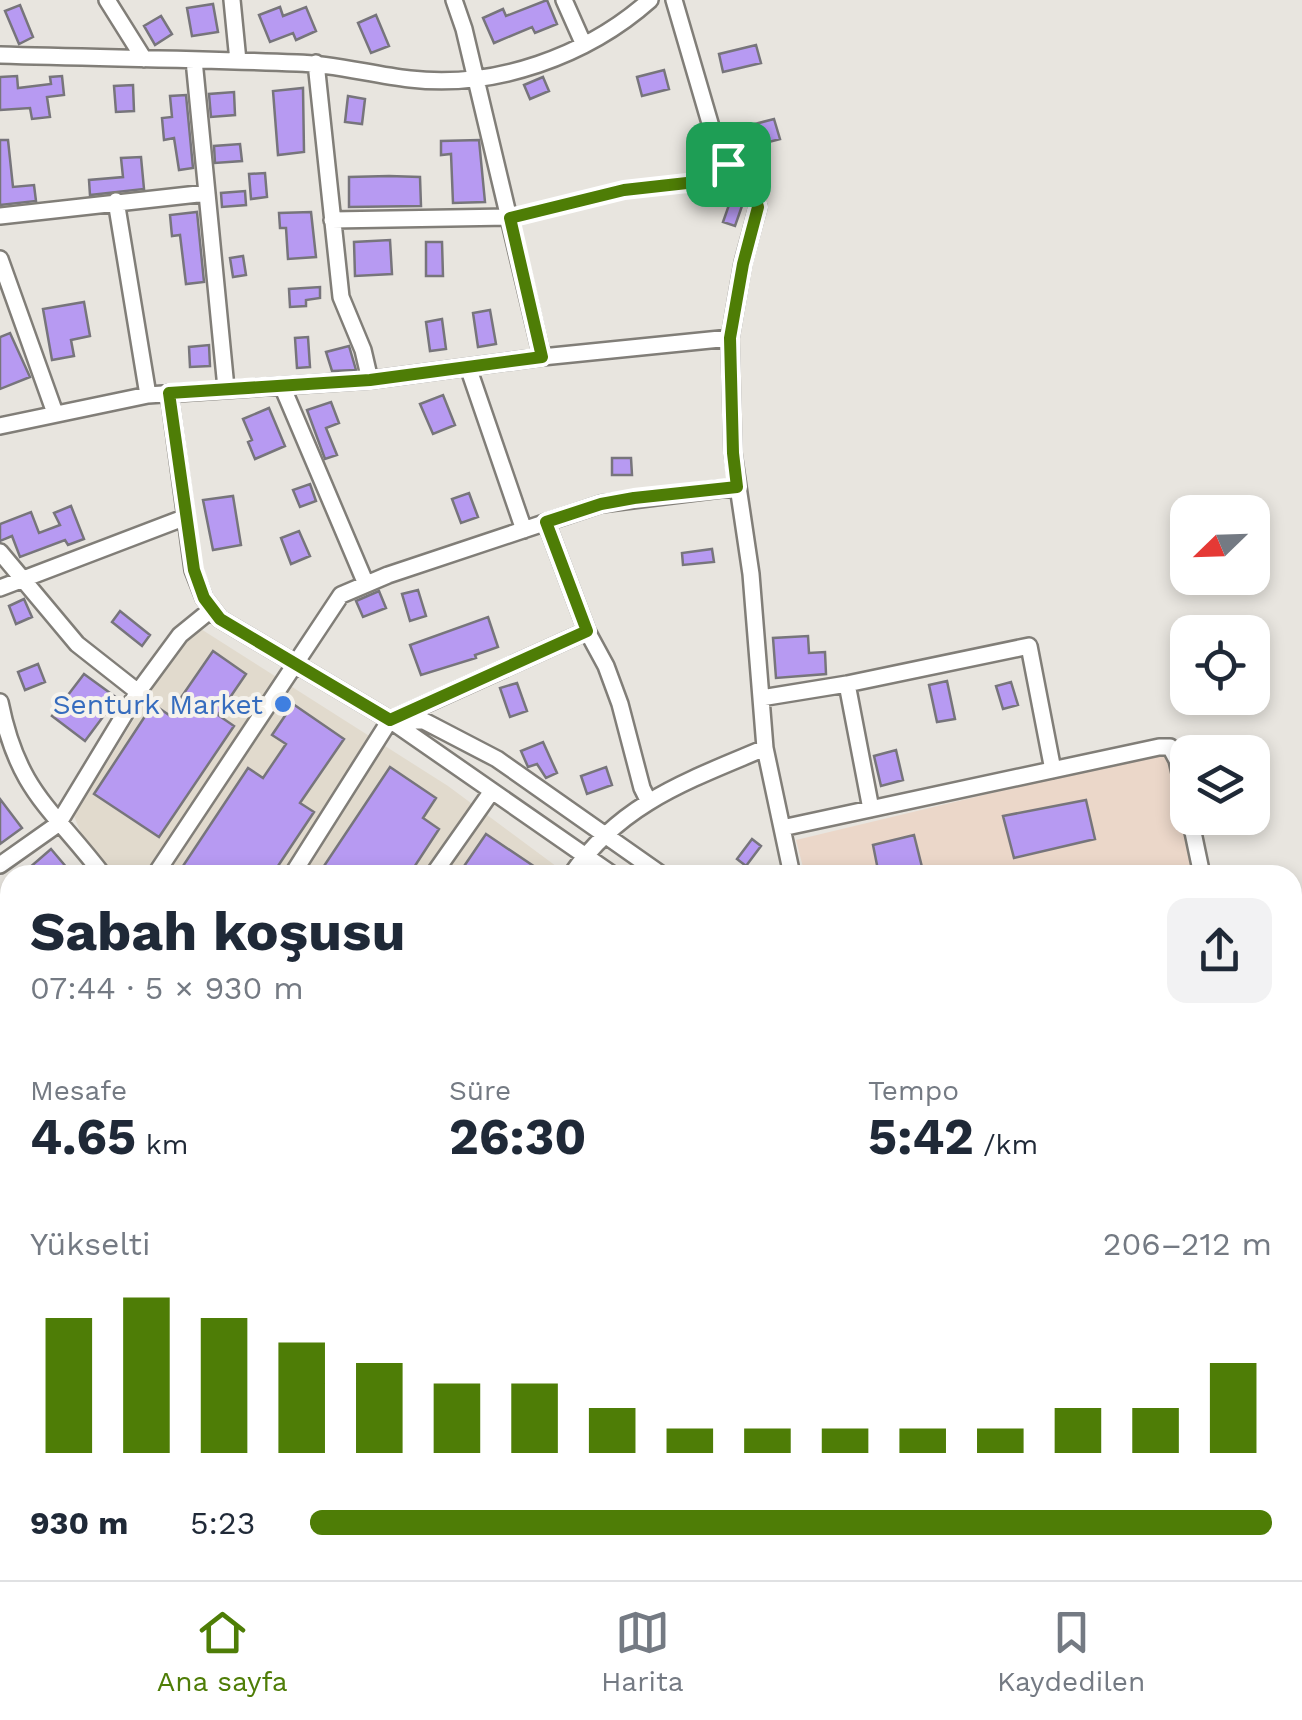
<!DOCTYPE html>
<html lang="tr">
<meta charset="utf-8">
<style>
:root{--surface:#fff;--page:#f2f2f3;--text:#1f2937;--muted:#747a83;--line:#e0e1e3;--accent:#4e7d06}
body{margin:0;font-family:"Work Sans",sans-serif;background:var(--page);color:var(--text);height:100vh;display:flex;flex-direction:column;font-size:38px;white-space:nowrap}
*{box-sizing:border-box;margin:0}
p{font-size:32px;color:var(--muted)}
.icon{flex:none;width:55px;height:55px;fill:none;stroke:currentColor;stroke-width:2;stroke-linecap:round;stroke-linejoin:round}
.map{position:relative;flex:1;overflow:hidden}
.sheet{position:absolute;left:0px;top:865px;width:1302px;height:715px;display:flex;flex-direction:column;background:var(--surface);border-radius:30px 30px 0 0;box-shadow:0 5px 15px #0003}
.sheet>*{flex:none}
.needle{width:65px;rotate:247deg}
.fabs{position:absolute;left:1170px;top:495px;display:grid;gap:20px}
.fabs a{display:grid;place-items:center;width:100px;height:100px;border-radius:20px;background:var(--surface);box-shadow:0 5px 15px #0003;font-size:50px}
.pin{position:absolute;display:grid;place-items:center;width:85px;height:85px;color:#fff;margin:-42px;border-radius:20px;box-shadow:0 5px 15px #0006}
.round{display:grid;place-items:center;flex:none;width:105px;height:105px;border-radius:20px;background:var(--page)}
.headline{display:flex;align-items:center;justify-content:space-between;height:170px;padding:0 30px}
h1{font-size:55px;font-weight:700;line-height:75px}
.figures{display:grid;grid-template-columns:repeat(3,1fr);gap:15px;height:170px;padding:10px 30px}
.figures div{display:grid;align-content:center}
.figures b{font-size:50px;font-weight:700}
.figures small{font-size:28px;font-weight:400}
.figures p{font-size:28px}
.chart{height:280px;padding:20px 30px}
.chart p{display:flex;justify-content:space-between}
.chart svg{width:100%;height:180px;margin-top:10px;stroke:var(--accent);stroke-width:6}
ul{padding:0 30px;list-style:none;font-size:32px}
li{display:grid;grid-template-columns:160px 120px 1fr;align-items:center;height:75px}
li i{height:25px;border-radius:12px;background:var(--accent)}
.dock{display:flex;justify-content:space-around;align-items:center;height:140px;border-top:2px solid var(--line);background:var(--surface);font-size:28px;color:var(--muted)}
.dock a{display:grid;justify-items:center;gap:5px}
.dock .selected{color:var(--accent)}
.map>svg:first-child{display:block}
.built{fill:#e1dacd}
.education{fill:#ebd7c9}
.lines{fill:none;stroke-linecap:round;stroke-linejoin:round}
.stream{stroke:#32aaac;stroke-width:5}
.building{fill:#b79af2;stroke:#77757b;stroke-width:2.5}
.minor-casing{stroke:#817e78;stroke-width:20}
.major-casing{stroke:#817e78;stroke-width:25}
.path{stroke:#aaa7a3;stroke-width:2.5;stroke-dasharray:10 5;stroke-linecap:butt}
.minor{stroke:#fff;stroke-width:15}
.major{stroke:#fff;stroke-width:20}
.route-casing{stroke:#fff;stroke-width:20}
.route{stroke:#4e7d06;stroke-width:12}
.shop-dot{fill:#3f7fe0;stroke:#f5f2ec;stroke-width:4}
.labels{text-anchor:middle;stroke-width:8;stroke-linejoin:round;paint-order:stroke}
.shop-label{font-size:28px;fill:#366cbe;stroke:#f5f2ec;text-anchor:end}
</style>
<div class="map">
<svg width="1302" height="1580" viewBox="0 0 1302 1580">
<rect width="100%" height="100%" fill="#e8e5df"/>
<path class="built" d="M 193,624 L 448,786 L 568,875 L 98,875 L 74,816 Z
M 10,1071 L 10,1445 L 0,1429 L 0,1082 Z"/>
<path class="education" d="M 1167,751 L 1193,875 L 805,875 L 796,840 Z
M 10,1541 L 10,1570 L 43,1570 L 50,1580 L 0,1580 L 0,1546 Z"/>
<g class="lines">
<path class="stream" d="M 225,1580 L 231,1570"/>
</g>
<path class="building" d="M 547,0 L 557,24 L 535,33 L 532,27 L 494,43 L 483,18 L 503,9 L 506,16 Z
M 213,4 L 218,32 L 192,36 L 187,8 Z
M 20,5 L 33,37 L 19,44 L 5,11 Z
M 280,7 L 283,16 L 306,7 L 316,31 L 296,40 L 293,33 L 270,42 L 259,15 Z
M 376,15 L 389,46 L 371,53 L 358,23 Z
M 161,16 L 172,34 L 155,45 L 144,26 Z
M 756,45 L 761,63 L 723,72 L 719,54 Z
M 664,70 L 669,89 L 642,96 L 637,77 Z
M 17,76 L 18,88 L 51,84 L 50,77 L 62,76 L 64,95 L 47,97 L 50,117 L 32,119 L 30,108 L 0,110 L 0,77 Z
M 543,77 L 549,91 L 530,99 L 524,85 Z
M 133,85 L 134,111 L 116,112 L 114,86 Z
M 303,88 L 304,152 L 278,155 L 273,91 Z
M 234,92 L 235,115 L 211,117 L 209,94 Z
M 186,95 L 193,168 L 179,170 L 174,138 L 164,140 L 162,118 L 172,117 L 170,96 Z
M 348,96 L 365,99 L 362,124 L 345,122 Z
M 774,119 L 780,139 L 738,150 L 732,130 Z
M 0,140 L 8,140 L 13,187 L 34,185 L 36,201 L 0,205 Z
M 479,140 L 485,202 L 453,203 L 451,154 L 441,155 L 441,141 Z
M 240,144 L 242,161 L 215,163 L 214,146 Z
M 141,157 L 144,189 L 90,195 L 89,180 L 123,177 L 121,158 Z
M 265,173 L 267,197 L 251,199 L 249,174 Z
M 389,176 L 420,177 L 421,206 L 349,207 L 349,177 Z
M 245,191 L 246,205 L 222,207 L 221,193 Z
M 730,202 L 742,206 L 735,226 L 723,222 Z
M 197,212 L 204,282 L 186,284 L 180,235 L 172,236 L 170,215 Z
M 311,212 L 316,257 L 288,259 L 286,228 L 280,228 L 279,213 Z
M 390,240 L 392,274 L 355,276 L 354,242 Z
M 426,242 L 442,242 L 443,276 L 426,276 Z
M 243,256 L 246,275 L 233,277 L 230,258 Z
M 320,287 L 320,298 L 306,300 L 306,306 L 290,307 L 289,289 Z
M 84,302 L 90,336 L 71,340 L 74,356 L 52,360 L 43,309 Z
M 490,310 L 496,344 L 478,347 L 473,313 Z
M 442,319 L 446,349 L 430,351 L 426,322 Z
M 10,333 L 30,377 L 0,389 L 0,337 Z
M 308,337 L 310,367 L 297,368 L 295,338 Z
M 209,345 L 210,366 L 190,367 L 189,347 Z
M 349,346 L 356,370 L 332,371 L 326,352 Z
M 443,395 L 455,425 L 433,434 L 420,404 Z
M 331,402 L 339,423 L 326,428 L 337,455 L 325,459 L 307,410 Z
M 269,408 L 285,446 L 255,459 L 248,442 L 252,440 L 243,419 Z
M 612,458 L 631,458 L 632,475 L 612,475 Z
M 310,484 L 316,501 L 300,507 L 293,490 Z
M 469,493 L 478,517 L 461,523 L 452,499 Z
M 233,496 L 241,545 L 213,550 L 203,500 Z
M 71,506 L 84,539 L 68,545 L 65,540 L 20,557 L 12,536 L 0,541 L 0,524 L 31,512 L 39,533 L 60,525 L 54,513 Z
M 299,531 L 310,556 L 291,564 L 281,538 Z
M 712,549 L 714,562 L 683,565 L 682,553 Z
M 418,590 L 426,616 L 410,621 L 402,594 Z
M 379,591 L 386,608 L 363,617 L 356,601 Z
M 24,599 L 32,617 L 16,624 L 9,606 Z
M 120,611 L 150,635 L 142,646 L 112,622 Z
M 488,617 L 498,647 L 475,655 L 476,658 L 421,675 L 410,645 Z
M 808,636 L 809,653 L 825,652 L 826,674 L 776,678 L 773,638 Z
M 213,651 L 246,674 L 218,715 L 234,726 L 159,837 L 94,794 L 153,704 L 169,715 Z
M 38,664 L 45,682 L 25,690 L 18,672 Z
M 84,674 L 117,698 L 85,741 L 52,716 Z
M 947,681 L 955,719 L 937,722 L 929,685 Z
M 1011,682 L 1018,705 L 1003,709 L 996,686 Z
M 517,683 L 527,711 L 510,717 L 500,688 Z
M 293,704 L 344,739 L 300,803 L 314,812 L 272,875 L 177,875 L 248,768 L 263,778 L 286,744 L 272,735 Z
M 543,742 L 557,773 L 546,778 L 537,764 L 528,767 L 521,751 Z
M 896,750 L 903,780 L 881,786 L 874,756 Z
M 390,767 L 436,798 L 423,818 L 439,829 L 409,875 L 318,875 Z
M 606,767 L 612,785 L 587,794 L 581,776 Z
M 0,799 L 22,828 L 0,844 Z
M 1086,800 L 1095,839 L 1014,858 L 1003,816 Z
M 486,834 L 547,875 L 458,875 Z
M 914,835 L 924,875 L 879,875 L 873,845 Z
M 752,839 L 761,846 L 746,866 L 737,859 Z
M 51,849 L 73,875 L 21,875 Z"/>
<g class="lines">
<defs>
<path id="minor" d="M 107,0 L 144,59
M 232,0 L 238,61
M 564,0 L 584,45
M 674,0 L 717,147 L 728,164 L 749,181 L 758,207 L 743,263 L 730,338 L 733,453 L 751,574 L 765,748 L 792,875
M 0,55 C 99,58 198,59 297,63 C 336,64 372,75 410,79 C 495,89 587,56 650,0
M 194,60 L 226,388
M 116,201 L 148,395
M 0,216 L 207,193
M 332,220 L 509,217
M 0,259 L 55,413
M 542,357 L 730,338
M 468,367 L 524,530
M 370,380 L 542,357 L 464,29 L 454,0
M 282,386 L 366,584
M 169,393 L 193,570 L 204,598 L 220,619 L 390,720 L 613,875
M 0,426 L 148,395 L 370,380 L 363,350 L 341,297 L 316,63
M 546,522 L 587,631 L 606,666 L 620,704 L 642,788 L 648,800
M 0,552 L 77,644 L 138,692
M 0,588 L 186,517
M 847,684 L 871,809
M 761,698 L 847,684 L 1029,646 L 1053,770
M 0,702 C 18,792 52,808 103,875
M 393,719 L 587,631
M 390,720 L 424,721 L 497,759 L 662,875
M 1190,818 L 1202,875
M 782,828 L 1159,747 L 1170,747 L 1177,760 L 1188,808
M 0,865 L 58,824 L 138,692 L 180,635 L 212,609
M 155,875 L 341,595 L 388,575 L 601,504 L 737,487
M 292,875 L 390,720
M 433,875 L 492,791
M 571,875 C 621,803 687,781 765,748
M 1292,949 L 1302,947
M 0,1081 L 10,1071
M 0,1110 L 10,1104
M 0,1350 L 10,1347
M 1292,1433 L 1302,1438
M 0,1534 L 10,1528
M 340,1570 L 345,1580
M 630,1570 L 634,1580
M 724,1570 L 729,1580
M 980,1570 L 984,1580
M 210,1580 L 215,1570
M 556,1580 L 575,1570"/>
<path id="major" d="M 0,1468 L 10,1484
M 65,1570 L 71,1580"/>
</defs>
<use href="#minor" class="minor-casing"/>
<use href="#major" class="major-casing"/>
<path class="path" d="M 523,214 L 624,190 L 696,182 L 715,175"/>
<use href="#minor" class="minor"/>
<use href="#major" class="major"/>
</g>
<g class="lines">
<defs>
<path id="route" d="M 728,164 L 750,181 L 758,207 L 743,264 L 730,338 L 733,453 L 737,487 L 634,498 L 601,504 L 546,522 L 587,631 L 390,720 L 220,619 L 204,598 L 194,570 L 169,393 L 370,380 L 542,357 L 510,218 L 624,190 L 696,182 L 716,174 Z"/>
</defs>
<use href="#route" class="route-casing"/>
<use href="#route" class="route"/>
</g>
<circle class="shop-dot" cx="283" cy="704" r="10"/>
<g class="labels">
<g class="shop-label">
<text x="263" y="714">Senturk Market</text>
</g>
</g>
</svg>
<div class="fabs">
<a><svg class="needle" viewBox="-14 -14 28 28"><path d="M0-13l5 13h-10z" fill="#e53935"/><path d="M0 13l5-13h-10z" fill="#747a83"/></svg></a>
<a><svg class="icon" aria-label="locate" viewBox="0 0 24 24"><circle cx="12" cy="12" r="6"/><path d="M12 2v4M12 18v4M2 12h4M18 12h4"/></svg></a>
<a><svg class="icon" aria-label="layers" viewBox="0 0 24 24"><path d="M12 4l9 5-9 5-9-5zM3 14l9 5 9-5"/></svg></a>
</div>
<div class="pin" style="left:728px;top:164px;background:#1e9e55"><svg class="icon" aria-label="arrive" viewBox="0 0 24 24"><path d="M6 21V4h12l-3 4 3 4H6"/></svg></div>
<section class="sheet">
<div class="headline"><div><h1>Sabah koşusu</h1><p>07:44 · 5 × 930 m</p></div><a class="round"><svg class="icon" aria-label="share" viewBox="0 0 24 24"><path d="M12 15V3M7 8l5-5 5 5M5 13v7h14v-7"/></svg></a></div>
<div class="figures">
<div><p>Mesafe</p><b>4.65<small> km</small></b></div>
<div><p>Süre</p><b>26:30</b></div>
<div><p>Tempo</p><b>5:42<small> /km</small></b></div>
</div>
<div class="chart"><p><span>Yükselti</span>206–212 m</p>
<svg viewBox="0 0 160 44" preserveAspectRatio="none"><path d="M5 44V11M15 44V6M25 44V11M35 44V17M45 44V22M55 44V27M65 44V27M75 44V33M85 44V38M95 44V38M105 44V38M115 44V38M125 44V38M135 44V33M145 44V33M155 44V22"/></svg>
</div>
<ul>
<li><b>930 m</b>5:23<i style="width:100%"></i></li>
</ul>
</section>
</div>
<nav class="dock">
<a class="selected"><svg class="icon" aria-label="home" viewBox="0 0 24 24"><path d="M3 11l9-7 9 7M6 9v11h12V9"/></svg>Ana sayfa</a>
<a><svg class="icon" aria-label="map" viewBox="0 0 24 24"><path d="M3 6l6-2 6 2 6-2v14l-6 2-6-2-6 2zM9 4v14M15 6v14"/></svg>Harita</a>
<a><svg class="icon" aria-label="saved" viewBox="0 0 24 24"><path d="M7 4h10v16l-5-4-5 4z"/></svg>Kaydedilen</a>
</nav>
